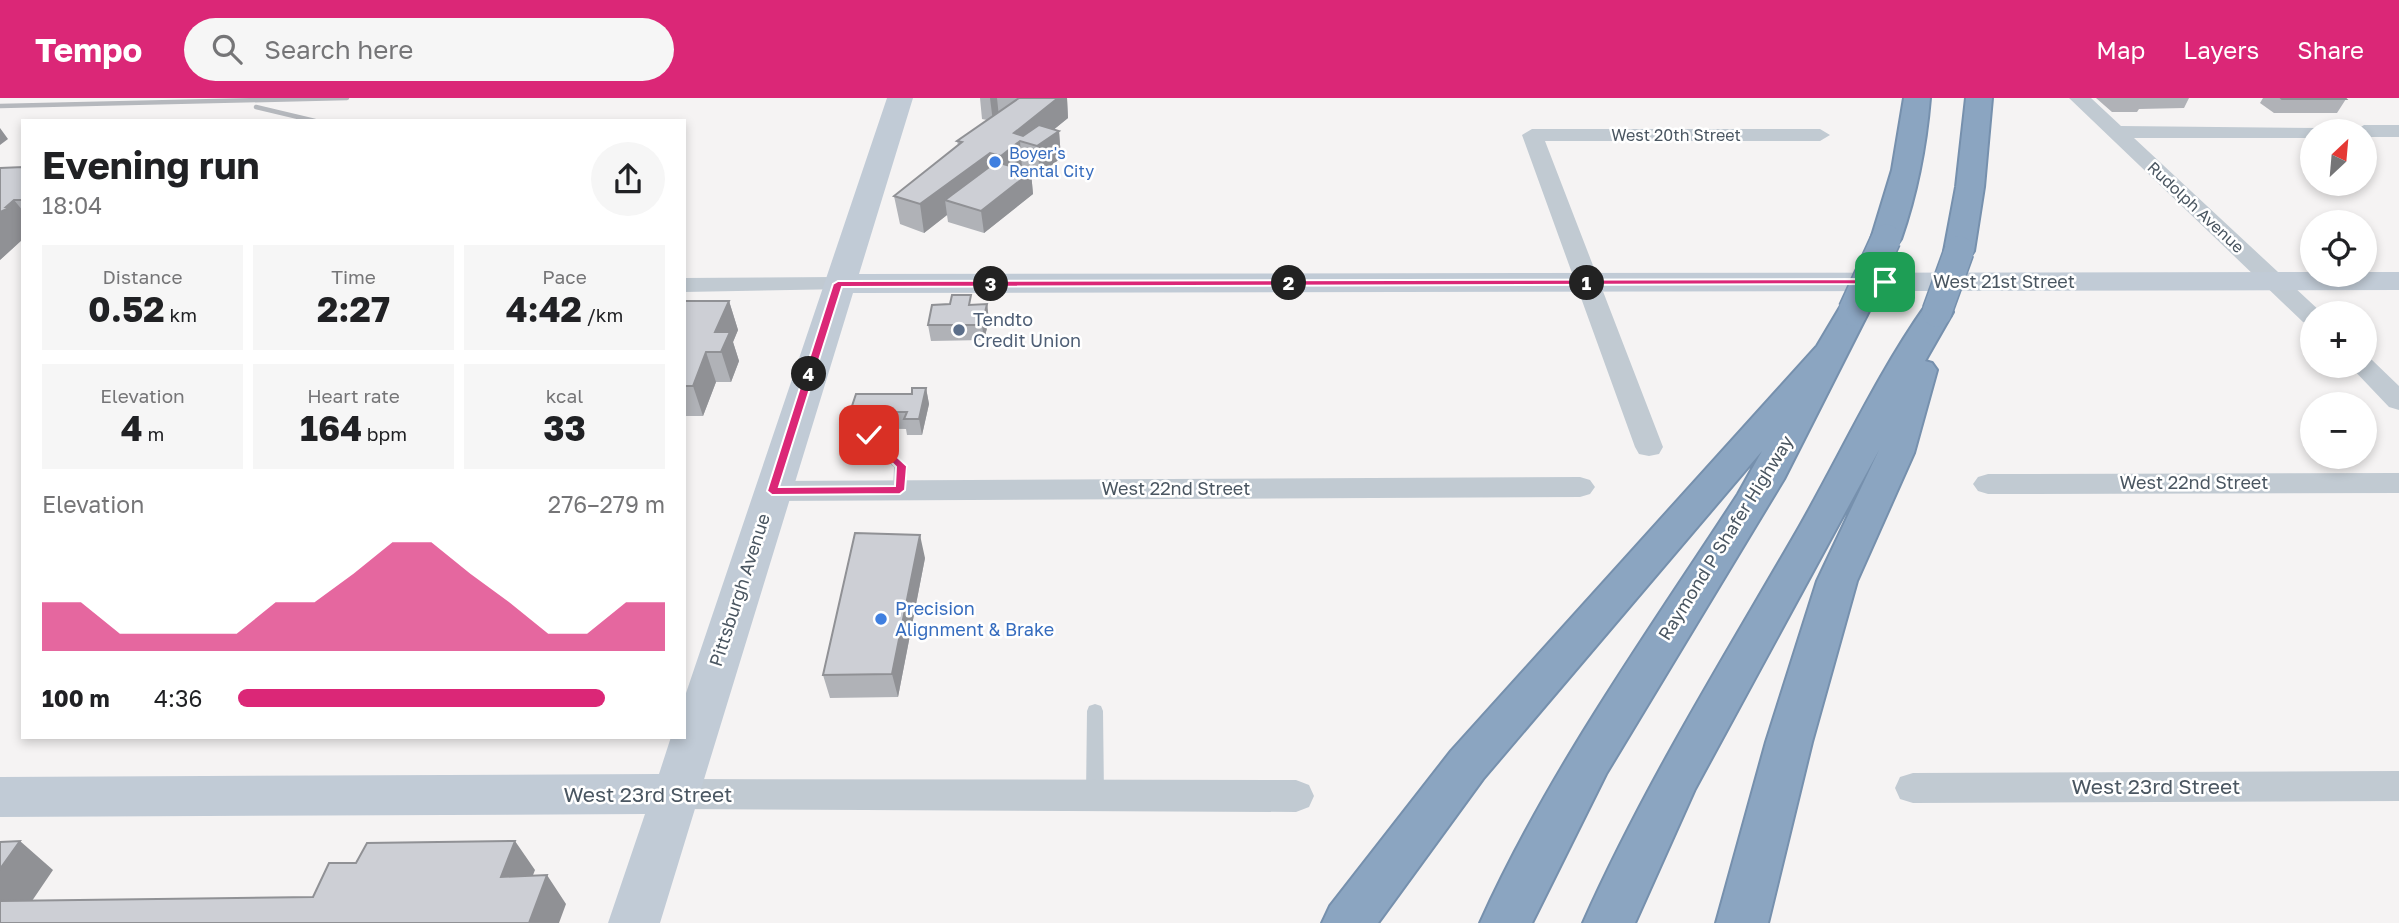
<!DOCTYPE html>
<meta charset="utf-8">
<style>
:root{--surface:#fff;--page:#f6f6f6;--text:#202124;--muted:#757577;--accent:#db2777}
body{margin:0;font-family:"Golos Text",sans-serif;background:var(--page);color:var(--text);height:100vh;display:flex;flex-direction:column;font-size:26px;white-space:nowrap}
*{box-sizing:border-box;margin:0}
p{font-size:23px;color:var(--muted)}
.icon{flex:none;width:38px;height:38px;fill:none;stroke:currentColor;stroke-width:2;stroke-linecap:round;stroke-linejoin:round}
.map{position:relative;flex:1;overflow:hidden}
.panel{position:absolute;left:21px;top:21px;width:665px;height:620px;display:flex;flex-direction:column;background:var(--surface);border-radius:0px;box-shadow:0 4px 10px #0003}
.panel>*{flex:none}
.needle{width:46px;rotate:26deg}
.controls{position:absolute;left:2300px;top:21px;display:grid;gap:14px}
.controls a{display:grid;place-items:center;width:77px;height:77px;border-radius:50%;background:var(--surface);box-shadow:0 4px 10px #0003;font-size:35px}
.pin{position:absolute;display:grid;place-items:center;width:60px;height:60px;color:#fff;margin:-30px;border-radius:14px;box-shadow:0 4px 10px #0006}
.km{position:absolute;width:35px;height:35px;margin:-18px;border-radius:50%;background:#222;color:#fff;font-size:19px;line-height:35px;text-align:center}
.round{display:grid;place-items:center;flex:none;width:74px;height:74px;border-radius:37px;background:var(--page)}
.head{display:flex;align-items:center;justify-content:space-between;height:119px;padding:0 21px}
h1{font-size:38px;font-weight:700;line-height:52px}
.metrics{display:grid;grid-template-columns:repeat(3,1fr);gap:10px;height:119px;padding:7px 21px}
.metrics div{display:grid;align-content:center;border-radius:0px;background:var(--page);text-align:center}
.metrics b{font-size:35px;font-weight:700}
.metrics small{font-size:19px;font-weight:400}
.metrics p{font-size:19px}
.chart{height:196px;padding:14px 21px}
.chart p{display:flex;justify-content:space-between}
.chart svg{width:100%;height:126px;margin-top:7px;fill:var(--accent);opacity:.7}
ul{padding:0 21px;list-style:none;font-size:23px}
li{display:grid;grid-template-columns:112px 84px 1fr;align-items:center;height:52px}
li i{height:18px;border-radius:9px;background:var(--accent)}
header{display:flex;align-items:center;gap:42px;box-sizing:border-box;height:98px;padding:0 35px;background:var(--accent);color:#fff}
header strong{font-size:33px}
nav{display:flex;gap:38px;margin-inline-start:auto;font-size:24px}
.search{width:490px;height:63px;background:var(--page);display:flex;align-items:center;gap:18px;box-sizing:border-box;padding:0 24px;border-radius:38px;color:var(--muted);font-size:26px}
.map>svg:first-child{display:block}
.lines{fill:none;stroke-linecap:round;stroke-linejoin:round}
.highway-casing{stroke:#7690ad;stroke-width:4}
.lane{fill:#c1cad2;fill-rule:evenodd}
.street{fill:#c1cad2;fill-rule:evenodd}
.secondary{fill:#c1cbd6;fill-rule:evenodd}
.highway{fill:#8ba5c1;fill-rule:evenodd}
.rail{stroke:#b5b8bd;stroke-width:4.5}
.highway-bridge-casing{stroke:#7690ad;stroke-width:32;stroke-linecap:butt}
.highway-bridge{stroke:#8ba5c1;stroke-width:29}
.wall{fill:#b0b2b7}
.shaded-wall{fill:#909195}
.building{fill:#cdcfd5;stroke:#909195;stroke-width:2}
.route{fill:#db2777;stroke:#fff;stroke-width:2}
.shop-dot{fill:#3f7fe0;stroke:#fff;stroke-width:2.5}
.service-dot{fill:#5c6f8a;stroke:#fff;stroke-width:2.5}
.labels{text-anchor:middle;stroke-width:5;stroke-linejoin:round;paint-order:stroke}
.far-street-label{font-size:16px;fill:#4a5661;stroke:#fff}
.far-shop-label{font-size:16px;fill:#366cbe;stroke:#fff;text-anchor:start}
.street-label{font-size:18px;fill:#4a5661;stroke:#fff}
.service-label{font-size:18px;fill:#4e5e75;stroke:#fff;text-anchor:start}
.shop-label{font-size:18px;fill:#366cbe;stroke:#fff;text-anchor:start}
.near-street-label{font-size:21px;fill:#4a5661;stroke:#fff}
</style>
<header>
<strong>Tempo</strong>
<div class="search"><svg class="icon" aria-label="search" viewBox="0 0 24 24"><circle cx="10" cy="10" r="6"/><path d="M15 15l6 6"/></svg>Search here</div>
<nav><a>Map</a><a>Layers</a><a>Share</a></nav>
</header>
<div class="map">
<svg width="2399" height="825" viewBox="0 0 2399 825">
<rect width="100%" height="100%" fill="#f5f3f3"/>
<g class="lines">
<defs>
<path id="highway" d="M 1904,0 L 1930,0 C 1926,48 1917,95 1901,141 L 1897,147 L 1886,150 L 1875,147 L 1871,141 L 1892,72 Z
M 1966,0 L 1992,0 L 1984,89 L 1974,153 L 1970,159 L 1959,162 L 1948,159 L 1944,153 L 1956,89 Z
M 1853,203 L 1864,206 L 1869,213 L 1784,381 L 1606,676 L 1532,825 L 1480,825 C 1549,672 1647,536 1738,396 L 1762,353 L 1483,681 L 1378,825 L 1322,825 L 1330,808 L 1451,653 L 1817,248 L 1842,206 Z
M 1937,204 L 1948,207 L 1953,214 L 1925,263 L 1932,265 L 1937,272 L 1914,355 L 1857,483 L 1812,644 L 1768,825 L 1716,825 L 1766,644 L 1817,483 L 1879,352 L 1695,691 L 1635,825 L 1583,825 C 1644,688 1722,563 1797,433 C 1840,358 1876,278 1926,207 Z"/>
</defs>
<use href="#highway" class="highway-casing"/>
<path class="lane" d="M 869,327 L 874,328 L 882,344 L 908,368 L 905,395 L 895,395 L 893,392 L 894,369 L 872,350 L 862,331 Z
M 1095,606 L 1101,608 L 1103,613 L 1104,697 L 1101,702 L 1095,704 L 1089,702 L 1086,697 L 1087,613 L 1089,608 Z"/>
<path class="street" d="M 2069,0 L 2091,0 L 2121,28 L 2319,30 L 2322,33 L 2312,33 L 2312,40 L 2134,40 L 2322,215 L 2312,215 L 2312,226 L 2303,224 Z
M 2364,27 L 2399,27 L 2399,39 L 2364,39 L 2364,33 L 2354,33 Z
M 1532,31 L 1820,31 L 1830,37 L 1820,43 L 1545,43 L 1663,349 L 1659,356 L 1649,358 L 1639,356 L 1635,349 L 1522,37 Z
M 838,179 L 847,181 L 850,186 L 847,191 L 684,194 L 684,180 Z
M 2364,260 L 2372,262 L 2399,288 L 2399,312 L 2389,309 L 2350,268 L 2364,268 Z
M 2399,375 L 2399,395 L 1988,396 L 1978,393 L 1973,386 L 1978,379 L 1988,376 Z
M 1580,379 L 1590,382 L 1595,389 L 1590,396 L 1580,399 L 772,403 L 762,400 L 757,393 L 762,386 L 772,383 Z
M 2399,673 L 2399,703 L 1913,705 L 1900,701 L 1895,690 L 1900,679 L 1913,675 Z
M 674,681 L 1296,682 L 1309,687 L 1314,698 L 1309,709 L 1296,714 L 674,711 L 661,707 L 656,696 L 661,685 Z"/>
<path class="secondary" d="M 887,0 L 913,0 L 859,176 L 2312,174 L 2312,177 L 2364,177 L 2364,174 L 2399,174 L 2399,192 L 853,195 L 660,825 L 608,825 L 645,716 L 0,719 L 0,679 L 659,676 L 671,639 L 684,639 L 684,601 Z"/>
<use href="#highway" class="highway"/>
<path class="rail" d="M 0,8 L 347,0
M 256,9 L 315,23"/>
<defs>
<path id="highway-bridge" d="M 1853,213 L 1886,141
M 1937,214 L 1959,153"/>
</defs>
<use href="#highway-bridge" class="highway-bridge-casing"/>
<use href="#highway-bridge" class="highway-bridge"/>
</g>
<path class="wall" d="M 980,0 L 1067,0 L 1068,20 L 1054,31 L 1059,33 L 1061,60 L 1040,76 L 1022,70 L 1021,71 L 1031,74 L 1033,96 L 984,135 L 948,124 L 947,117 L 924,135 L 900,126 L 894,98 L 958,47 L 957,43 L 987,22 L 982,21 Z
M 2096,0 L 2189,0 L 2184,10 L 2139,11 L 2137,14 L 2112,14 Z
M 2263,0 L 2345,0 L 2346,1 L 2337,15 L 2274,15 L 2260,5 Z
M 23,69 L 23,141 L 0,162 Z
M 684,203 L 729,203 L 738,232 L 733,244 L 739,263 L 731,284 L 716,284 L 703,318 L 684,318 Z
M 972,206 L 987,206 L 989,222 L 984,242 L 931,243 L 928,227 Z
M 926,290 L 929,306 L 922,337 L 907,337 L 906,331 L 854,330 L 850,314 Z
M 925,460 L 898,599 L 830,600 L 823,577 Z"/>
<path class="shaded-wall" d="M 990,0 L 997,0 L 999,19 L 993,24 Z
M 1058,0 L 1067,0 L 1068,20 L 1035,47 L 1020,43 L 1022,70 L 1005,86 L 1001,58 L 1014,35 Z
M 0,30 L 8,41 L 0,47 Z
M 1059,33 L 1061,60 L 1040,76 L 1037,48 Z
M 990,55 L 993,82 L 945,102 L 947,117 L 924,135 L 920,106 Z
M 1031,74 L 1033,96 L 984,135 L 981,113 Z
M 14,102 L 23,113 L 23,141 L 0,162 L 0,114 Z
M 729,203 L 738,232 L 733,244 L 739,263 L 731,284 L 715,234 Z
M 987,206 L 989,222 L 984,242 L 982,227 Z
M 706,254 L 716,284 L 703,318 L 693,288 Z
M 926,290 L 929,306 L 922,337 L 919,321 Z
M 920,437 L 925,460 L 898,599 L 892,576 Z
M 20,743 L 53,772 L 17,825 L 0,822 L 0,771 Z
M 515,743 L 535,772 L 521,808 L 501,779 Z
M 547,777 L 566,806 L 559,825 L 529,825 Z"/>
<path class="building" d="M 1019,0 L 1058,0 L 1014,35 L 1023,38 L 1039,27 L 1059,33 L 1037,48 L 1020,43 L 1001,58 L 990,55 L 920,106 L 894,98 L 962,44 L 957,43 Z
M 2281,0 L 2345,0 L 2346,1 L 2282,1 Z
M 996,64 L 1031,74 L 981,113 L 945,102 Z
M 23,69 L 23,102 L 14,102 L 6,109 L 11,109 L 0,114 L 0,70 Z
M 952,197 L 971,197 L 969,207 L 987,206 L 982,227 L 928,227 L 932,207 L 950,206 Z
M 684,203 L 729,203 L 715,234 L 730,234 L 721,254 L 706,254 L 693,288 L 684,288 Z
M 912,290 L 926,290 L 919,321 L 904,321 L 907,314 L 850,314 L 856,296 L 912,296 Z
M 855,435 L 920,437 L 892,576 L 823,577 Z
M 20,743 L 0,771 L 0,744 Z
M 515,743 L 501,779 L 547,777 L 529,825 L 0,825 L 0,803 L 313,799 L 329,765 L 356,765 L 367,745 Z"/>
<path class="route" d="M 1885,181 L 1888,186 L 842,189 L 779,389 L 895,388 L 896,369 L 866,339 L 866,334 L 869,333 L 907,368 L 905,392 L 900,396 L 772,397 L 767,393 L 833,186 L 838,183 Z"/>
<g class="shop-dot">
<circle cx="995" cy="64" r="7"/>
<circle cx="881" cy="521" r="7"/>
</g>
<circle class="service-dot" cx="959" cy="232" r="7"/>
<g class="labels">
<g class="far-street-label">
<text x="1676" y="43">West 20th Street</text>
<text transform="translate(2196 109) rotate(43)" y="6">Rudolph Avenue</text>
</g>
<g class="far-shop-label">
<text x="1009" y="61">Boyer's<tspan x="1009" dy="18">Rental City</tspan></text>
</g>
<g class="street-label">
<text x="2004" y="190">West 21st Street</text>
<text x="2194" y="391">West 22nd Street</text>
<text x="1176" y="397">West 22nd Street</text>
<text transform="translate(1726 440) rotate(-58)" y="6">Raymond P Shafer Highway</text>
<text transform="translate(740 492) rotate(-72)" y="6">Pittsburgh Avenue</text>
</g>
<g class="service-label">
<text x="973" y="228">Tendto<tspan x="973" dy="21">Credit Union</tspan></text>
</g>
<g class="shop-label">
<text x="895" y="517">Precision<tspan x="895" dy="21">Alignment &amp; Brake</tspan></text>
</g>
<g class="near-street-label">
<text x="2156" y="696">West 23rd Street</text>
<text x="648" y="704">West 23rd Street</text>
</g>
</g>
</svg>
<div class="controls">
<a><svg class="needle" viewBox="-14 -14 28 28"><path d="M0-13l5 13h-10z" fill="#e53935"/><path d="M0 13l5-13h-10z" fill="#757577"/></svg></a>
<a><svg class="icon" aria-label="locate" viewBox="0 0 24 24"><circle cx="12" cy="12" r="6"/><path d="M12 2v4M12 18v4M2 12h4M18 12h4"/></svg></a>
<a>+</a>
<a>−</a>
</div>
<div class="pin" style="left:1885px;top:184px;background:#1e9e55"><svg class="icon" aria-label="arrive" viewBox="0 0 24 24"><path d="M6 21V4h12l-3 4 3 4H6"/></svg></div>
<div class="pin" style="left:869px;top:337px;background:#d93025"><svg class="icon" aria-label="check" viewBox="0 0 24 24"><path d="M5 12l5 5 9-10"/></svg></div>
<b class="km" style="left:1587px;top:185px">1</b>
<b class="km" style="left:1289px;top:185px">2</b>
<b class="km" style="left:991px;top:186px">3</b>
<b class="km" style="left:809px;top:276px">4</b>
<section class="panel">
<div class="head"><div><h1>Evening run</h1><p>18:04</p></div><a class="round"><svg class="icon" aria-label="share" viewBox="0 0 24 24"><path d="M12 15V3M7 8l5-5 5 5M5 13v7h14v-7"/></svg></a></div>
<div class="metrics">
<div><p>Distance</p><b>0.52<small> km</small></b></div>
<div><p>Time</p><b>2:27</b></div>
<div><p>Pace</p><b>4:42<small> /km</small></b></div>
</div>
<div class="metrics">
<div><p>Elevation</p><b>4<small> m</small></b></div>
<div><p>Heart rate</p><b>164<small> bpm</small></b></div>
<div><p>kcal</p><b>33</b></div>
</div>
<div class="chart"><p><span>Elevation</span>276–279 m</p>
<svg viewBox="0 0 160 44" preserveAspectRatio="none"><path d="M0 44V27L10 27L20 38L30 38L40 38L50 38L60 27L70 27L80 17L90 6L100 6L110 17L120 27L130 38L140 38L150 27L160 27V44z"/></svg>
</div>
<ul>
<li><b>100 m</b>4:36<i style="width:86%"></i></li>
</ul>
</section>
</div>
